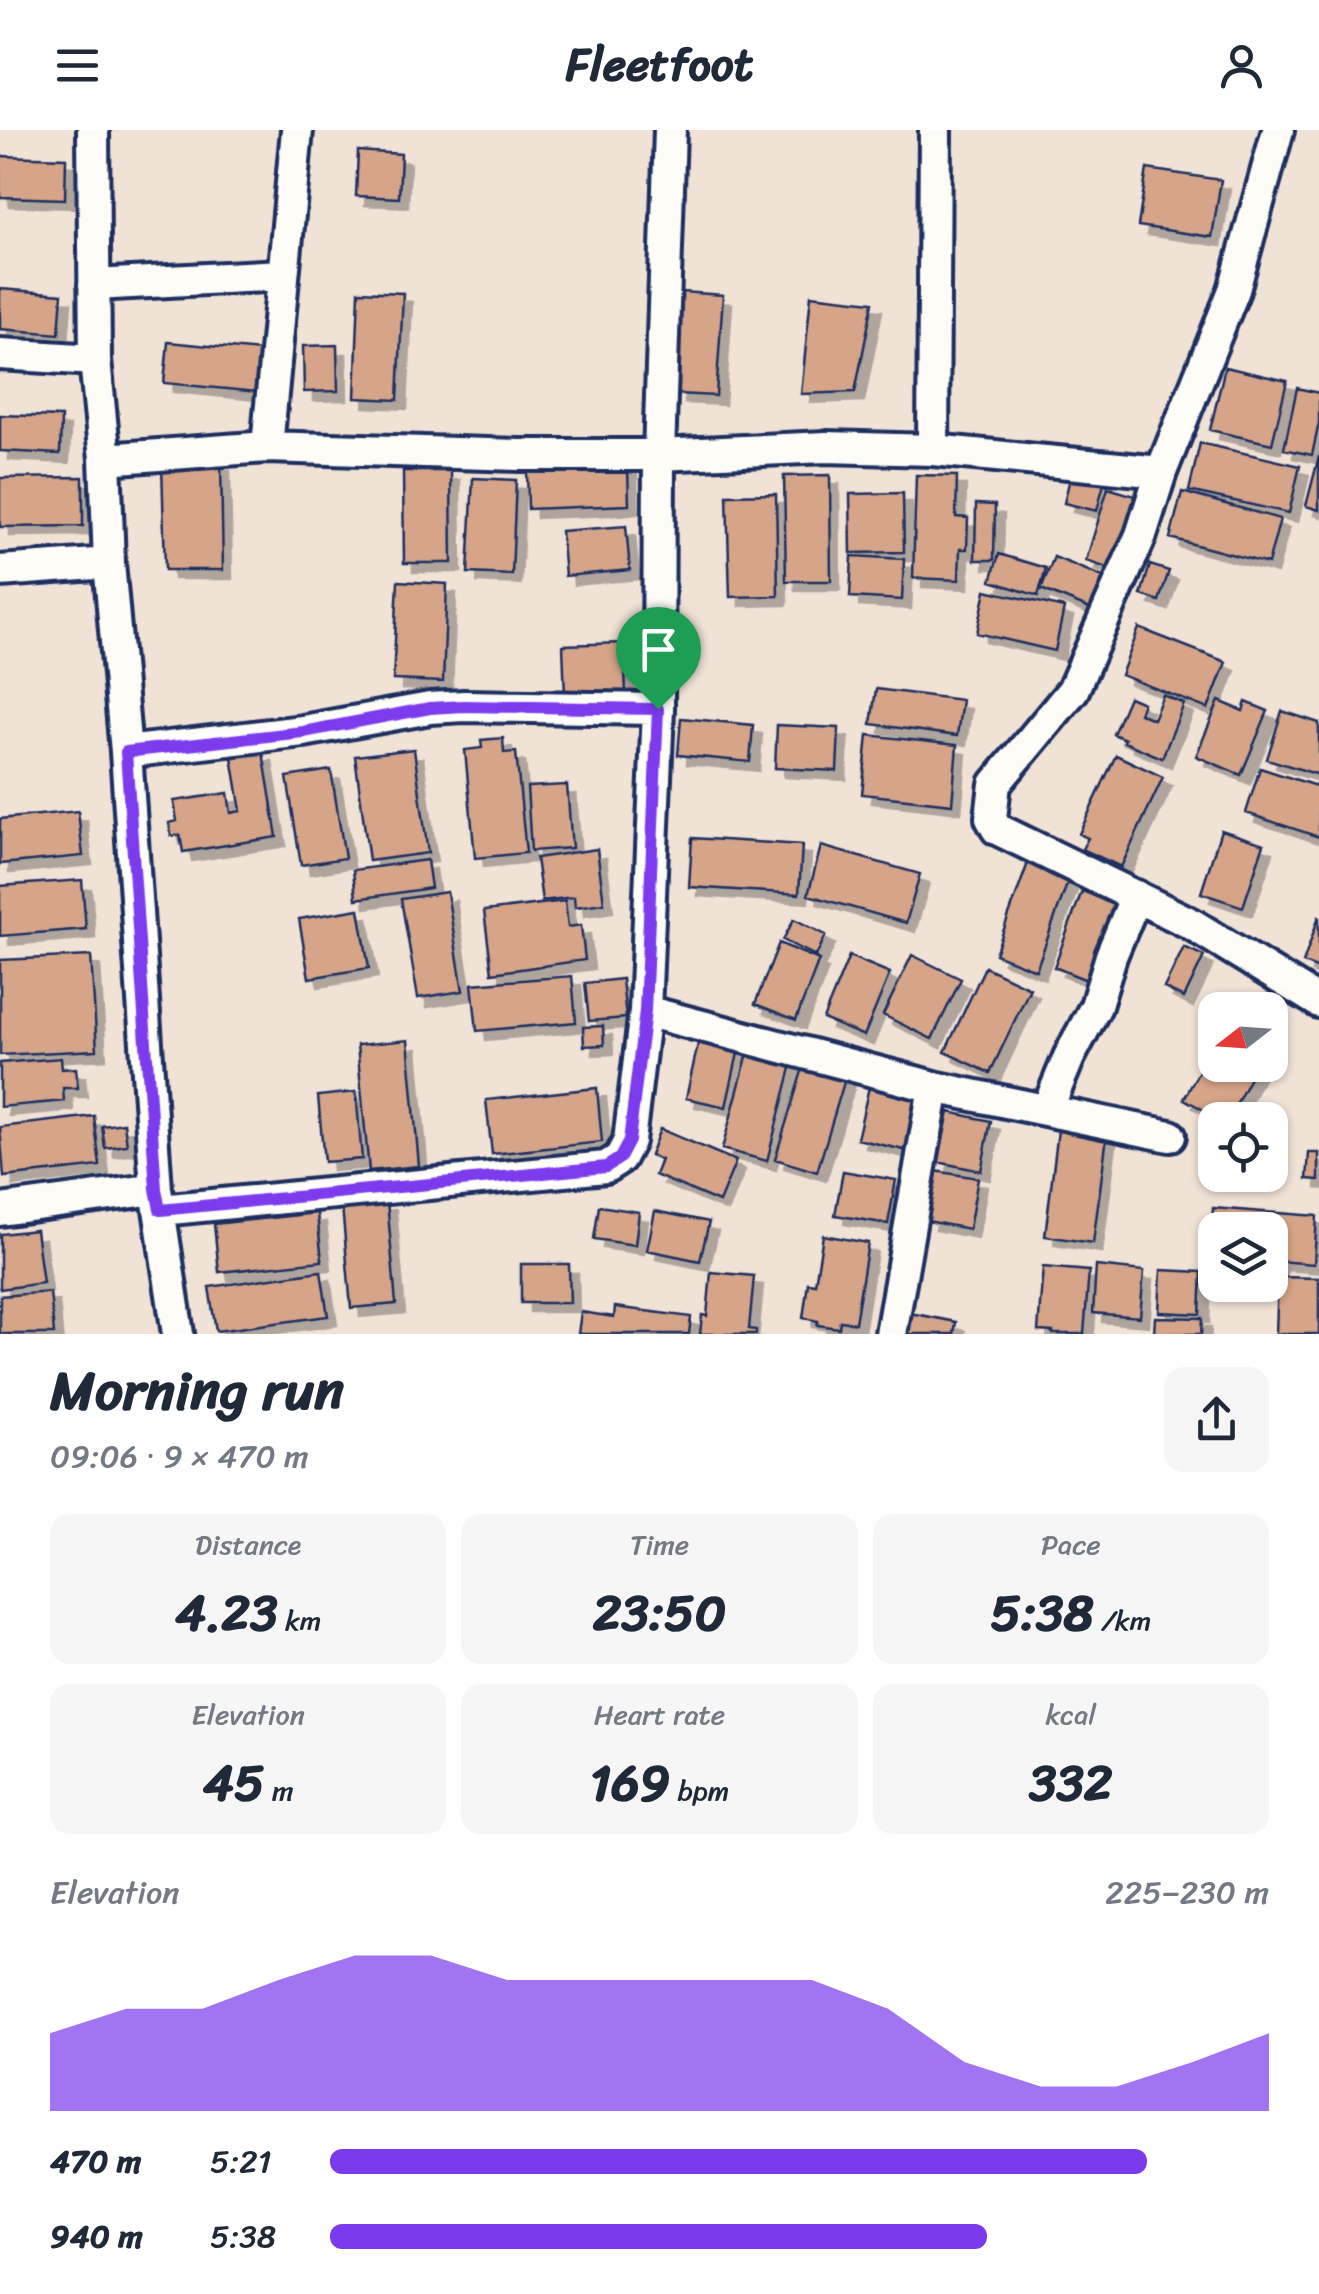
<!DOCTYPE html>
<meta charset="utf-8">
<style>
:root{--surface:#fff;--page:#f6f6f7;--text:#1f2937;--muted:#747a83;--accent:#7c3aed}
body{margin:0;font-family:Sriracha,sans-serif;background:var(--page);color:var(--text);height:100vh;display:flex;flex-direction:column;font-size:38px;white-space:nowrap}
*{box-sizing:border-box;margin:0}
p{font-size:32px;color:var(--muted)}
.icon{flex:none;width:55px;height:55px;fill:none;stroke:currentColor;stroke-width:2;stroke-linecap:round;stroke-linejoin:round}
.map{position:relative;height:1204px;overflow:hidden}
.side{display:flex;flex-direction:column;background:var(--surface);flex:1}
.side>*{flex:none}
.needle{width:65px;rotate:253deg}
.controls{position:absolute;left:1198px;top:862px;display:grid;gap:20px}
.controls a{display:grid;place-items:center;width:90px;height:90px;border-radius:20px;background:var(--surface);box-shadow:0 2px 8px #0004;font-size:50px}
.pin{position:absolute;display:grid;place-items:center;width:85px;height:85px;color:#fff;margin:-102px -42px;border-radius:50% 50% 50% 0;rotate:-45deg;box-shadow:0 0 10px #0007}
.pin .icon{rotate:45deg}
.round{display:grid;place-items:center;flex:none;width:105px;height:105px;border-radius:20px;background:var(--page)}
.overview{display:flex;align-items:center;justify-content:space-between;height:170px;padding:0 50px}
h1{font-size:55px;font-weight:700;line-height:75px}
.metrics{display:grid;grid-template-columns:repeat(3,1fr);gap:15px;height:170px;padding:10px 50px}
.metrics div{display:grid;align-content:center;border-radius:20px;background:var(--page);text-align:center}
.metrics b{font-size:50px;font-weight:700}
.metrics small{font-size:28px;font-weight:400}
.metrics p{font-size:28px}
.chart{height:280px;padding:20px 50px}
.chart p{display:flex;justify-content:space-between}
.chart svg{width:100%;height:180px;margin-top:10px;fill:var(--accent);opacity:.7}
ul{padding:0 50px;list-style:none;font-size:32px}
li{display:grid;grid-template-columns:160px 120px 1fr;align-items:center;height:75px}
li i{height:25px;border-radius:12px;background:var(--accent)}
header{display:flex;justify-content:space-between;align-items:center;height:130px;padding:0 50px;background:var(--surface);font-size:45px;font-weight:700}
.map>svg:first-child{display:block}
.building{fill:#d6a589;stroke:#1b2f5e;stroke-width:2.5;filter:url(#shadow)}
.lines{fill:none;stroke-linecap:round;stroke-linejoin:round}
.minor-casing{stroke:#1b2f5e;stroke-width:38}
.minor{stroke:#fdfcf7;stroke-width:30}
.route-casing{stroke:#fff;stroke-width:20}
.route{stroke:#7c3aed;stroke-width:12}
</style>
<header><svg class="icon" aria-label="menu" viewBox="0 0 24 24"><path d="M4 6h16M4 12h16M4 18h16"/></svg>Fleetfoot<svg class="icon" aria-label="person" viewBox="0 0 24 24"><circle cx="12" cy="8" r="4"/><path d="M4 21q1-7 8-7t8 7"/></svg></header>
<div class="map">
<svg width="1319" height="1204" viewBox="0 0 1319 1204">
<defs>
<filter id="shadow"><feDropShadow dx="9" dy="9" stdDeviation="0" flood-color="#0004"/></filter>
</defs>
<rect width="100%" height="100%" fill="#f1e2d6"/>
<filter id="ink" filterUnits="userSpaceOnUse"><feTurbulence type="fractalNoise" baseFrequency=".01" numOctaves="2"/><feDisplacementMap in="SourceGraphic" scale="20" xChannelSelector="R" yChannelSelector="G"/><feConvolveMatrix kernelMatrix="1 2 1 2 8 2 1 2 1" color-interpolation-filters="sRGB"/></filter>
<g filter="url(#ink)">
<path class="building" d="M 358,21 L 401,24 L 399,68 L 356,66 Z
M 0,26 L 66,28 L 65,69 L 0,67 Z
M 1147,39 L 1221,50 L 1212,107 L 1138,96 Z
M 0,159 L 62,164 L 59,204 L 0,199 Z
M 359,161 L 403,163 L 398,270 L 355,268 Z
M 682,162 L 723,165 L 716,266 L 676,264 Z
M 811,165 L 873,172 L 855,262 L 801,264 Z
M 168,212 L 261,221 L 257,262 L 164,253 Z
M 337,215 L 338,261 L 304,262 L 303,216 Z
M 1225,237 L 1287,251 L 1272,314 L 1210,300 Z
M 1297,258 L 1319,263 L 1319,293 L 1312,325 L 1284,319 Z
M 0,285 L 61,287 L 60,324 L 0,321 Z
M 1200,313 L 1300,336 L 1289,383 L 1189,361 Z
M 1319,326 L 1319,380 L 1306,376 Z
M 221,332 L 223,440 L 165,440 L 162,334 Z
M 628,336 L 629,375 L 528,379 L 527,340 Z
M 1072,340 L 1105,349 L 1097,381 L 1064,373 Z
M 403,341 L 451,341 L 452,433 L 404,433 Z
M 830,345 L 831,451 L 786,451 L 784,346 Z
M 916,345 L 957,346 L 956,387 L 968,388 L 967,419 L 960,419 L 959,450 L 913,448 Z
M 83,347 L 83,396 L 0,397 L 0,348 Z
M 473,348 L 516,350 L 512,445 L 468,443 Z
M 1108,358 L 1135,366 L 1113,440 L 1086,431 Z
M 1182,362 L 1280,389 L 1268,434 L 1170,408 Z
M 903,363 L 904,422 L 851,423 L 850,364 Z
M 776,364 L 778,466 L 730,467 L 727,365 Z
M 976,374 L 995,375 L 994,430 L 975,430 Z
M 626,396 L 630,440 L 565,446 L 561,401 Z
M 999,424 L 1046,438 L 1038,466 L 991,451 Z
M 852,426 L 904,429 L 902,470 L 850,467 Z
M 1054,427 L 1108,449 L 1095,481 L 1041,459 Z
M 1150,435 L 1169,441 L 1159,471 L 1141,465 Z
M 398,451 L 447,454 L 443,552 L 393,550 Z
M 986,460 L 1064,478 L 1055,521 L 977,503 Z
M 1139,498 L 1226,532 L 1208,579 L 1121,545 Z
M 624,513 L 626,564 L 565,567 L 563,515 Z
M 876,559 L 962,570 L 957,606 L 871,594 Z
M 1163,565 L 1184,574 L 1162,628 L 1124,612 L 1125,609 L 1113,604 L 1129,567 L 1143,573 L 1139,583 L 1153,589 Z
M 1219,571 L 1243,581 L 1246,572 L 1268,581 L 1241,645 L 1196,626 Z
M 1282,581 L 1319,593 L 1319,645 L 1267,629 Z
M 681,588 L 753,595 L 750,632 L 678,625 Z
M 777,595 L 839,598 L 837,641 L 775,638 Z
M 868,605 L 957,615 L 952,674 L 862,664 Z
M 503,608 L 504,623 L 516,622 L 526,723 L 475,728 L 465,620 L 482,618 L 481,610 Z
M 414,619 L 428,723 L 369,731 L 355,626 Z
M 263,622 L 277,707 L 183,722 L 180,705 L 171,706 L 169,693 L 177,691 L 174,671 L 228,663 L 231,683 L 241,681 L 232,627 Z
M 1116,625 L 1163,647 L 1121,737 L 1082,719 L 1088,708 L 1079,704 Z
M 1260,638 L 1319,657 L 1319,707 L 1246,683 Z
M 331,640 L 345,728 L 301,735 L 287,647 Z
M 567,655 L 572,718 L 531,721 L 527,657 Z
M 78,681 L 83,726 L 0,734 L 0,689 Z
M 1221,700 L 1264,714 L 1243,777 L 1201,763 Z
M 692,708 L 802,715 L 799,764 L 689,757 Z
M 821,716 L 920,744 L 906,793 L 808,765 Z
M 597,719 L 604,773 L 575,777 L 574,767 L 542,771 L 536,728 Z
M 427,730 L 431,758 L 356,769 L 353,740 Z
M 1029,730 L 1070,746 L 1036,840 L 995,824 Z
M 82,750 L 86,799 L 0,806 L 0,756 Z
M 1082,761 L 1120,775 L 1092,852 L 1054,837 Z
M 447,762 L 463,861 L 418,868 L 401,769 Z
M 565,771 L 568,797 L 581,795 L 585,830 L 492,843 L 484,781 Z
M 359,779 L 369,838 L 309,848 L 299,789 Z
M 1319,786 L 1319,839 L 1303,833 Z
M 794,789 L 826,805 L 816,826 L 783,810 Z
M 779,813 L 819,830 L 796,890 L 755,874 Z
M 1184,817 L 1204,826 L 1184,868 L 1164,858 Z
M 912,825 L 961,849 L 932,909 L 883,885 Z
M 91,826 L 97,920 L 0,925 L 0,830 Z
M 849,826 L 890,843 L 864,906 L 823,889 Z
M 985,837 L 1030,858 L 990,943 L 945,922 Z
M 572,846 L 576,892 L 477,901 L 472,854 Z
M 622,849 L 626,888 L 589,891 L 585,853 Z
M 603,896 L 604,915 L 584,916 L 583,897 Z
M 700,905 L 740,914 L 726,977 L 686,968 Z
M 408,910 L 419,1036 L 369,1041 L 357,915 Z
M 1213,915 L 1215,917 L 1215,935 L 1249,935 L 1255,938 L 1228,990 L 1222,990 L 1184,969 Z
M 748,923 L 792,934 L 767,1031 L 722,1019 Z
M 61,928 L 62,939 L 76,938 L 78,958 L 63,958 L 64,971 L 0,977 L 0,933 Z
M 817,933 L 847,942 L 817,1042 L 775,1029 L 803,938 L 815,941 Z
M 869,957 L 921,969 L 908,1021 L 857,1009 Z
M 597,958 L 602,1012 L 492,1024 L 486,970 Z
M 356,962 L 362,1029 L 324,1032 L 318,966 Z
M 949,982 L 991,991 L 981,1041 L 938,1032 Z
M 94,986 L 100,1036 L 4,1047 L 0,997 Z
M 124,993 L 127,1015 L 105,1018 L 102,996 Z
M 660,999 L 736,1031 L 719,1072 L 655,1045 L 661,1030 L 650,1025 Z
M 1058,1000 L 1107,1006 L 1093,1113 L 1045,1106 Z
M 1309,1023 L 1319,1023 L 1319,1050 L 1307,1049 Z
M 843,1041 L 896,1050 L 888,1094 L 835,1085 Z
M 935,1041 L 978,1048 L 969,1099 L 927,1091 Z
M 387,1071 L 396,1174 L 351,1178 L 342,1076 Z
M 599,1076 L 639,1082 L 635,1115 L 594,1109 Z
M 1213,1078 L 1317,1086 L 1314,1134 L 1278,1131 L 1277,1138 L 1270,1138 L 1270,1100 L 1215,1100 L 1215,1126 L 1210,1126 Z
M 655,1081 L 709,1092 L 700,1131 L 647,1120 Z
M 317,1083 L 322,1131 L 219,1142 L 214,1094 Z
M 36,1100 L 43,1153 L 0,1159 L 0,1104 Z
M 823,1105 L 868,1113 L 855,1193 L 840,1191 L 839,1198 L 817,1195 L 818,1191 L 803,1188 L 808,1153 L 815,1154 Z
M 521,1134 L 569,1134 L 570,1173 L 521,1173 Z
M 1096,1136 L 1144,1141 L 1140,1187 L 1093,1183 Z
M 1043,1137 L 1089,1141 L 1084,1204 L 1053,1204 L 1053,1202 L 1038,1201 Z
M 1161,1140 L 1202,1142 L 1200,1184 L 1159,1182 Z
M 321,1141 L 328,1186 L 216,1201 L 209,1157 Z
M 711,1142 L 754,1146 L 749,1199 L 756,1200 L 756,1204 L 700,1204 L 702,1185 L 707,1186 Z
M 1278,1147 L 1319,1148 L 1319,1204 L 1276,1204 Z
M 50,1162 L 54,1204 L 0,1204 L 0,1166 Z
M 615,1177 L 691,1187 L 689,1204 L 578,1204 L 581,1182 L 614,1187 Z
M 910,1183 L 956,1192 L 954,1204 L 906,1204 Z
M 1155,1187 L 1202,1188 L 1201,1204 L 1154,1204 Z"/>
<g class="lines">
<defs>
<path id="minor" d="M 93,0 L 95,230 L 105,329 L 109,433 L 126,622 L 156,1059 L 178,1204
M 670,0 L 659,325 L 658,579 L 645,881 L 934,957 L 1170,1006
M 1278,0 L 1234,160 L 1161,342 L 1141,405 L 1073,560 L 995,654 L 991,688 L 997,699 L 1190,793 L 1319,872
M 94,155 L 283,145
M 0,224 L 95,230
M 267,317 L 297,0
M 933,320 L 935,0
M 105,329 L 267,317 L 519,325 L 659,325 L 826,317 L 933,320 L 1161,342
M 0,441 L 109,433
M 126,622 L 303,601 L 430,578 L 464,576 L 658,579
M 1047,980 L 1069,927 L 1096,876 L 1111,826 L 1136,766
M 0,1080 L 156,1059
M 160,1080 L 606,1037 L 620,1028 L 629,1011 L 645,881
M 891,1204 L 934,957"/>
</defs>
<use href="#minor" class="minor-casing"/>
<use href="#minor" class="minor"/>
</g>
</g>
<g class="lines" filter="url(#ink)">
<defs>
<path id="route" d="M 464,576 L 658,579 L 645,881 L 629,1011 L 620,1028 L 606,1037 L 160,1080 L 156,1059 L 126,622 L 303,602 L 430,578 Z"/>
</defs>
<use href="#route" class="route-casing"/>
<use href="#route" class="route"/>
</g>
</svg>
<div class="controls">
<a><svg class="needle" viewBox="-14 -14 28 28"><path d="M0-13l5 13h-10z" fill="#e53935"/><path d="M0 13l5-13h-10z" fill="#747a83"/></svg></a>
<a><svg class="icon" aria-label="locate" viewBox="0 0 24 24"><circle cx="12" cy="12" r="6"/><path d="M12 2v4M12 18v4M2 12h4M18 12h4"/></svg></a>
<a><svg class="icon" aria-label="layers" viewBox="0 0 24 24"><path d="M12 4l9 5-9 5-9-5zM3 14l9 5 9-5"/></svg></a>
</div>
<div class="pin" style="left:658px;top:579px;background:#1e9e55"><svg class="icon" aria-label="arrive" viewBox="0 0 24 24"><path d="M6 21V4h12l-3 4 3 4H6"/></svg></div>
</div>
<section class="side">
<div class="overview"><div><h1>Morning run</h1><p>09:06 · 9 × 470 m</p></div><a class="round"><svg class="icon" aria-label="share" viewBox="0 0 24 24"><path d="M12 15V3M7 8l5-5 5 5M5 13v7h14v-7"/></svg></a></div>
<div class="metrics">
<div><p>Distance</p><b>4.23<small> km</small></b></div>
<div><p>Time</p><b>23:50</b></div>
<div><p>Pace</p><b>5:38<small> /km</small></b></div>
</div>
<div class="metrics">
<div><p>Elevation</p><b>45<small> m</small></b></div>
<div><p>Heart rate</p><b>169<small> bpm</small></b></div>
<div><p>kcal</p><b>332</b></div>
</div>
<div class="chart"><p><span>Elevation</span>225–230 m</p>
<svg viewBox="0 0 160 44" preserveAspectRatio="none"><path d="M0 44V25L10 19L20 19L30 12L40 6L50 6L60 12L70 12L80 12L90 12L100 12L110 19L120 32L130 38L140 38L150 32L160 25V44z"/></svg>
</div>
<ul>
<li><b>470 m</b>5:21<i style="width:87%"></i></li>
<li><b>940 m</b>5:38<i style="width:70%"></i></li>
</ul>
</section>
